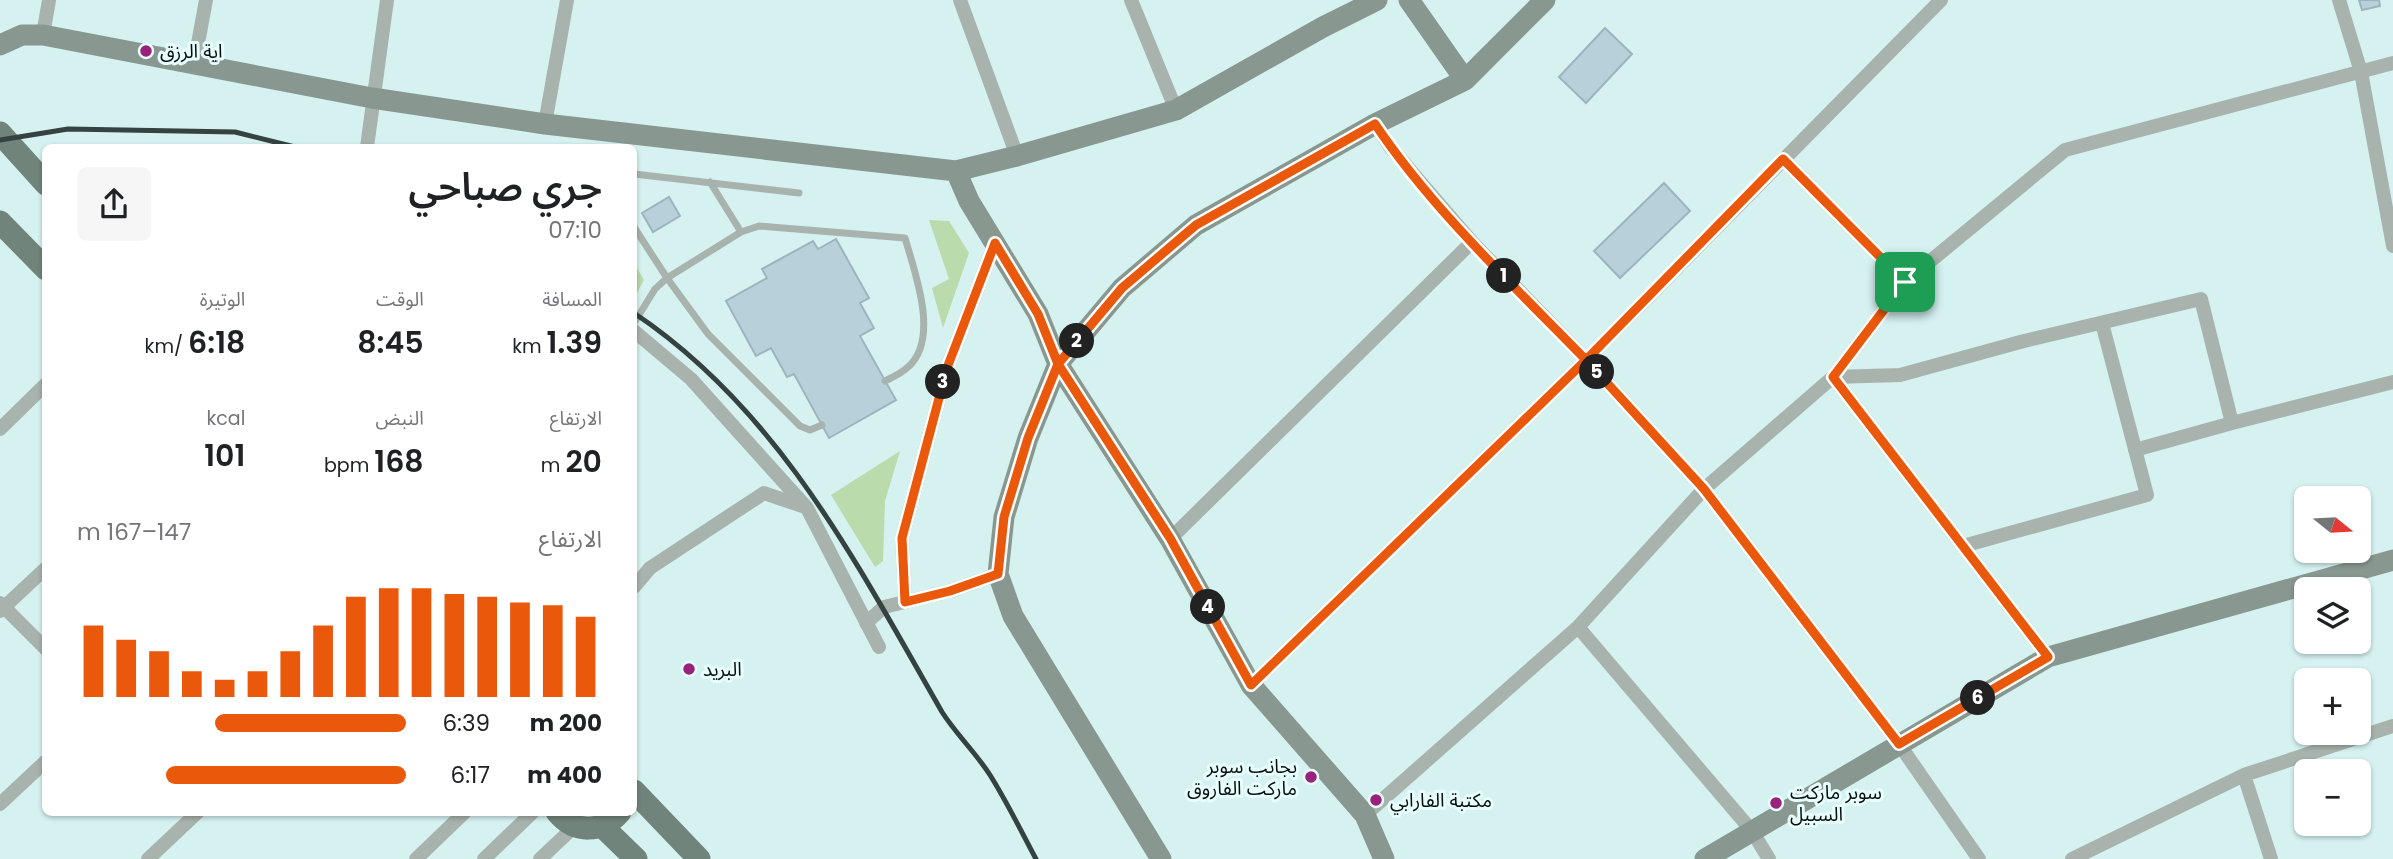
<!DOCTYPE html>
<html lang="ar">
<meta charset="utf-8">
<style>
:root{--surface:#fff;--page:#f6f6f6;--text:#202124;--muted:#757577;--accent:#ea580c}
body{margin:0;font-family:Poppins,"Noto Sans Arabic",sans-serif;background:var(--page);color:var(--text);direction:rtl;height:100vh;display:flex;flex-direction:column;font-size:26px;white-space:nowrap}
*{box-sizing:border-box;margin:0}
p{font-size:23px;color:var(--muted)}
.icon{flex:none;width:38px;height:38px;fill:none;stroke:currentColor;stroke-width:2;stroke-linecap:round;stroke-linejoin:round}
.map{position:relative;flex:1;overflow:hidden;direction:ltr}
.sheet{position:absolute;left:42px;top:144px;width:595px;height:672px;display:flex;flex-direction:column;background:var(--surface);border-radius:10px;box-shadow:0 2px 5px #0004;direction:rtl}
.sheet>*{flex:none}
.needle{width:46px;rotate:108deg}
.buttons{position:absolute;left:2294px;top:486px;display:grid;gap:14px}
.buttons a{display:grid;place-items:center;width:77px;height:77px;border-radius:10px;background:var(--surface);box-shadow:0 2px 5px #0004;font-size:35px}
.pin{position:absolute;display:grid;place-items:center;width:60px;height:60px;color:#fff;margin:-30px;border-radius:14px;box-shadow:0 4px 10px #0006}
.km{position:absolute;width:35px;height:35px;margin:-18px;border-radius:50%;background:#222;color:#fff;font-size:19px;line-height:35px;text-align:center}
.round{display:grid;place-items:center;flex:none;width:74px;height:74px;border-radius:10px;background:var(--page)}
.head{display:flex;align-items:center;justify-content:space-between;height:119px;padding:0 35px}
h1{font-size:38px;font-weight:600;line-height:52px}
.metrics{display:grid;grid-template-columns:repeat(3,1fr);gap:10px;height:119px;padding:7px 35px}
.metrics div{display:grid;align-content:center}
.metrics b{font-size:30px;font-weight:600}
.metrics small{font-size:19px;font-weight:400}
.metrics p{font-size:19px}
.chart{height:196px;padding:14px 35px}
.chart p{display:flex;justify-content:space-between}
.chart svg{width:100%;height:126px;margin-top:7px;stroke:var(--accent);stroke-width:6}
ul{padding:0 35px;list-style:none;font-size:23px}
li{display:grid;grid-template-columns:112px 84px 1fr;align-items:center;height:52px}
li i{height:18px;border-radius:9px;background:var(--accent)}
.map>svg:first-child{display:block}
.green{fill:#badbab}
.building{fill:#b7d0da;stroke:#9cb4be;stroke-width:2}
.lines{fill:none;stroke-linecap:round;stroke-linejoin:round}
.lane{stroke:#a9b3ae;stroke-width:7}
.street{stroke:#a9b3ae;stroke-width:14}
.secondary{stroke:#889890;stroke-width:21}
.primary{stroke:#71847b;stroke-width:23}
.rail{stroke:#344241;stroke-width:5}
.route-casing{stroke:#fff;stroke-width:14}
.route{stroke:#ea580c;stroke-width:9}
.poi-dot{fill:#99227c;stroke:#e7fefd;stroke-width:2.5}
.labels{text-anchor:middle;stroke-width:6;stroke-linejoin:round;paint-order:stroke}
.poi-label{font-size:19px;fill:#050e0d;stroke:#e7fefd;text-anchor:start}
</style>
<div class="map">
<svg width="2393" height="859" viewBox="0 0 2393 859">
<rect width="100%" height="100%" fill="#d5f2f1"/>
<path class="green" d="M 929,220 L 949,221 L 969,253 L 943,328 L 932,288 L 949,279 Z
M 634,263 L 644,280 L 636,295 L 634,293 Z
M 900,451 L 885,501 L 883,561 L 875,567 L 831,495 Z"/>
<path class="building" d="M 2359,0 L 2379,0 L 2380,6 L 2362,10 Z
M 1605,28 L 1632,54 L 1586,103 L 1559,77 Z
M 1664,183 L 1690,211 L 1620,278 L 1594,251 Z
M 669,197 L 680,216 L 653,232 L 642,213 Z
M 836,239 L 869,298 L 860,303 L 874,328 L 860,336 L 896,400 L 829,438 L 794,374 L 787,377 L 771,348 L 756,356 L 726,301 L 767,278 L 762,269 L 813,241 L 818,249 Z"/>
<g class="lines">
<path class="lane" d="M 634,174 L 799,193
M 710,182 L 741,232 L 759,226 L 905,238 C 915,273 940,339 908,367 C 902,373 893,377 885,381
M 634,227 L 667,278 L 741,232
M 634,323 L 655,289 L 667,278 L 708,334 L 800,426 L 810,430 L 822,425"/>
<path class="street" d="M 960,0 L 1017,156
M 1131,0 L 1176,110
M 2339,0 L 2361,72 L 2393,246
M 43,35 L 49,0
M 194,65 L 206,0
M 545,124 L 567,0
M 1375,124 L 1391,148 L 1472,242 L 1586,360 L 1704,489 L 1899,744 L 1979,859
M 367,147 L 387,0
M 1783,159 L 1905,282
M 634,331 L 691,379 L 807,508 L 879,647
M 1833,377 L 1900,375 L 2024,341 L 2201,299 L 2232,423 L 2393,382
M 1833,377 L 2048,657
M 0,429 L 46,384
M 2135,450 L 2232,423
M 1170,539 L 1472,242
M 1963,546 L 2147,495 L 2102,323
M 634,587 L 650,568 L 764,493 L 805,507
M 905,602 L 902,538 L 947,368 L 995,243
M 0,603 L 46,649
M 0,611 L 46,568
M 866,623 L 884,607 L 950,591 L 998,574
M 1578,627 L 1752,831 L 1769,859
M 1251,685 L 1586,360 L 1941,0
M 2244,775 L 2271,859
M 0,804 L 46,761
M 1365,815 L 1578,627 L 1704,489 L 1833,377 L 1905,282 L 2065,150 L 2393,63
M 148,859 L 198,812
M 416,859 L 465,812
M 484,859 L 533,812
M 540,859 L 575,826
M 2072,859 L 2244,775 L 2393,726"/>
<path class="secondary" d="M 1409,0 L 1465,80
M 0,45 L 22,35 L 43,35 L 372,98 L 545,124 L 956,171 L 1017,156 L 1176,110 L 1323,27 L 1377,0
M 956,171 L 969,201 L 1038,314 L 1058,364 L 1170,539 L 1251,685 L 1365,815 L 1384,859
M 1161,859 L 1013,616 L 998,574 L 1004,517 L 1028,438 L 1058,364 L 1122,288 L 1196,225 L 1375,124 L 1465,80 L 1545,0
M 1705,859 L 2048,657 L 2393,560"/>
<path class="primary" d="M 0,133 L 46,184
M 0,222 L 46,269
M 634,791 L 699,859
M 557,812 C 575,834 602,833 620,812
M 602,826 L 636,859"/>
<path class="rail" d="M 0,140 L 68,129 L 235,132 L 295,147
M 634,313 C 779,410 857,564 942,712 C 956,734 976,753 990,775 C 1007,802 1021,831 1036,859"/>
</g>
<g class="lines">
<defs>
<path id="route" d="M 1905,282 L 1783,159 L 1586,360 C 1514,286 1432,209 1375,124 L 1196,225 L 1122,288 L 1058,364 L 1028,438 L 1004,517 L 998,574 L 950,591 L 905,602 L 902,538 L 947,368 L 995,243 L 1038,314 L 1058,364 L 1170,538 L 1251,685 L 1586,360 L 1704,489 L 1899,744 L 2048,657 L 1833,377 L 1905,282"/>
</defs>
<use href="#route" class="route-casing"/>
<use href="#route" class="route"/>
</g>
<g class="poi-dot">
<circle cx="146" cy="51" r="7"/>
<circle cx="689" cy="669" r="7"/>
<circle cx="1311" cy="777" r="7"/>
<circle cx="1376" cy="800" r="7"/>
<circle cx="1776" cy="803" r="7"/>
</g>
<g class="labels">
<g class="poi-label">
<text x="160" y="58">اية الرزق</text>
<text x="703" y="676">البريد</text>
<text x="1297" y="773" text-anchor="end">بجانب سوبر<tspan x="1297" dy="22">ماركت الفاروق</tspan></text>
<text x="1790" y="799">سوبر ماركت<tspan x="1790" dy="22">السبيل</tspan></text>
<text x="1390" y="807">مكتبة الفارابي</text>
</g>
</g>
</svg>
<div class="buttons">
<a><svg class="needle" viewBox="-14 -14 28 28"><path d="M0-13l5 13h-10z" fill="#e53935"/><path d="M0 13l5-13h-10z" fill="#757577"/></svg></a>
<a><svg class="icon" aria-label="layers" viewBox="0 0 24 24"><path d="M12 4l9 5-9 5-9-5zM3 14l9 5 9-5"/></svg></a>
<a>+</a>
<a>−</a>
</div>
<div class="pin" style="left:1905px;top:282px;background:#1e9e55"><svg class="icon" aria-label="arrive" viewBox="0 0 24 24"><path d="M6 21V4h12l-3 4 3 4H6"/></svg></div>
<b class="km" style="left:1504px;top:276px">1</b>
<b class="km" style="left:1077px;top:341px">2</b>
<b class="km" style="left:943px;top:382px">3</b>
<b class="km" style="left:1208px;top:607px">4</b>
<b class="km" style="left:1597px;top:372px">5</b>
<b class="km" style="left:1978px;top:698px">6</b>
<section class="sheet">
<div class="head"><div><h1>جري صباحي</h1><p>07:10</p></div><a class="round"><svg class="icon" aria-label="share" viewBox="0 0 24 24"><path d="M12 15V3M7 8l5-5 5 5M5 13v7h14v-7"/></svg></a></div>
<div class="metrics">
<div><p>المسافة</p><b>1.39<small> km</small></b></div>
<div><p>الوقت</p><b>8:45</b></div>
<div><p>الوتيرة</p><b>6:18<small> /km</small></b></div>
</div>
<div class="metrics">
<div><p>الارتفاع</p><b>20<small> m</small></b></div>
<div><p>النبض</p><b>168<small> bpm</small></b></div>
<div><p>kcal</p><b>101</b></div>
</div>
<div class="chart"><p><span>الارتفاع</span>147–167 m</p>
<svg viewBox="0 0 160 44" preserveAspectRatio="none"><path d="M5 44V19M15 44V24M25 44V28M35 44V35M45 44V38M55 44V35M65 44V28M75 44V19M85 44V9M95 44V6M105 44V6M115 44V8M125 44V9M135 44V11M145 44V12M155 44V16"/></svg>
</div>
<ul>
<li><b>200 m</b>6:39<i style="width:58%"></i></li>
<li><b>400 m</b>6:17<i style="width:73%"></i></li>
</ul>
</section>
</div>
